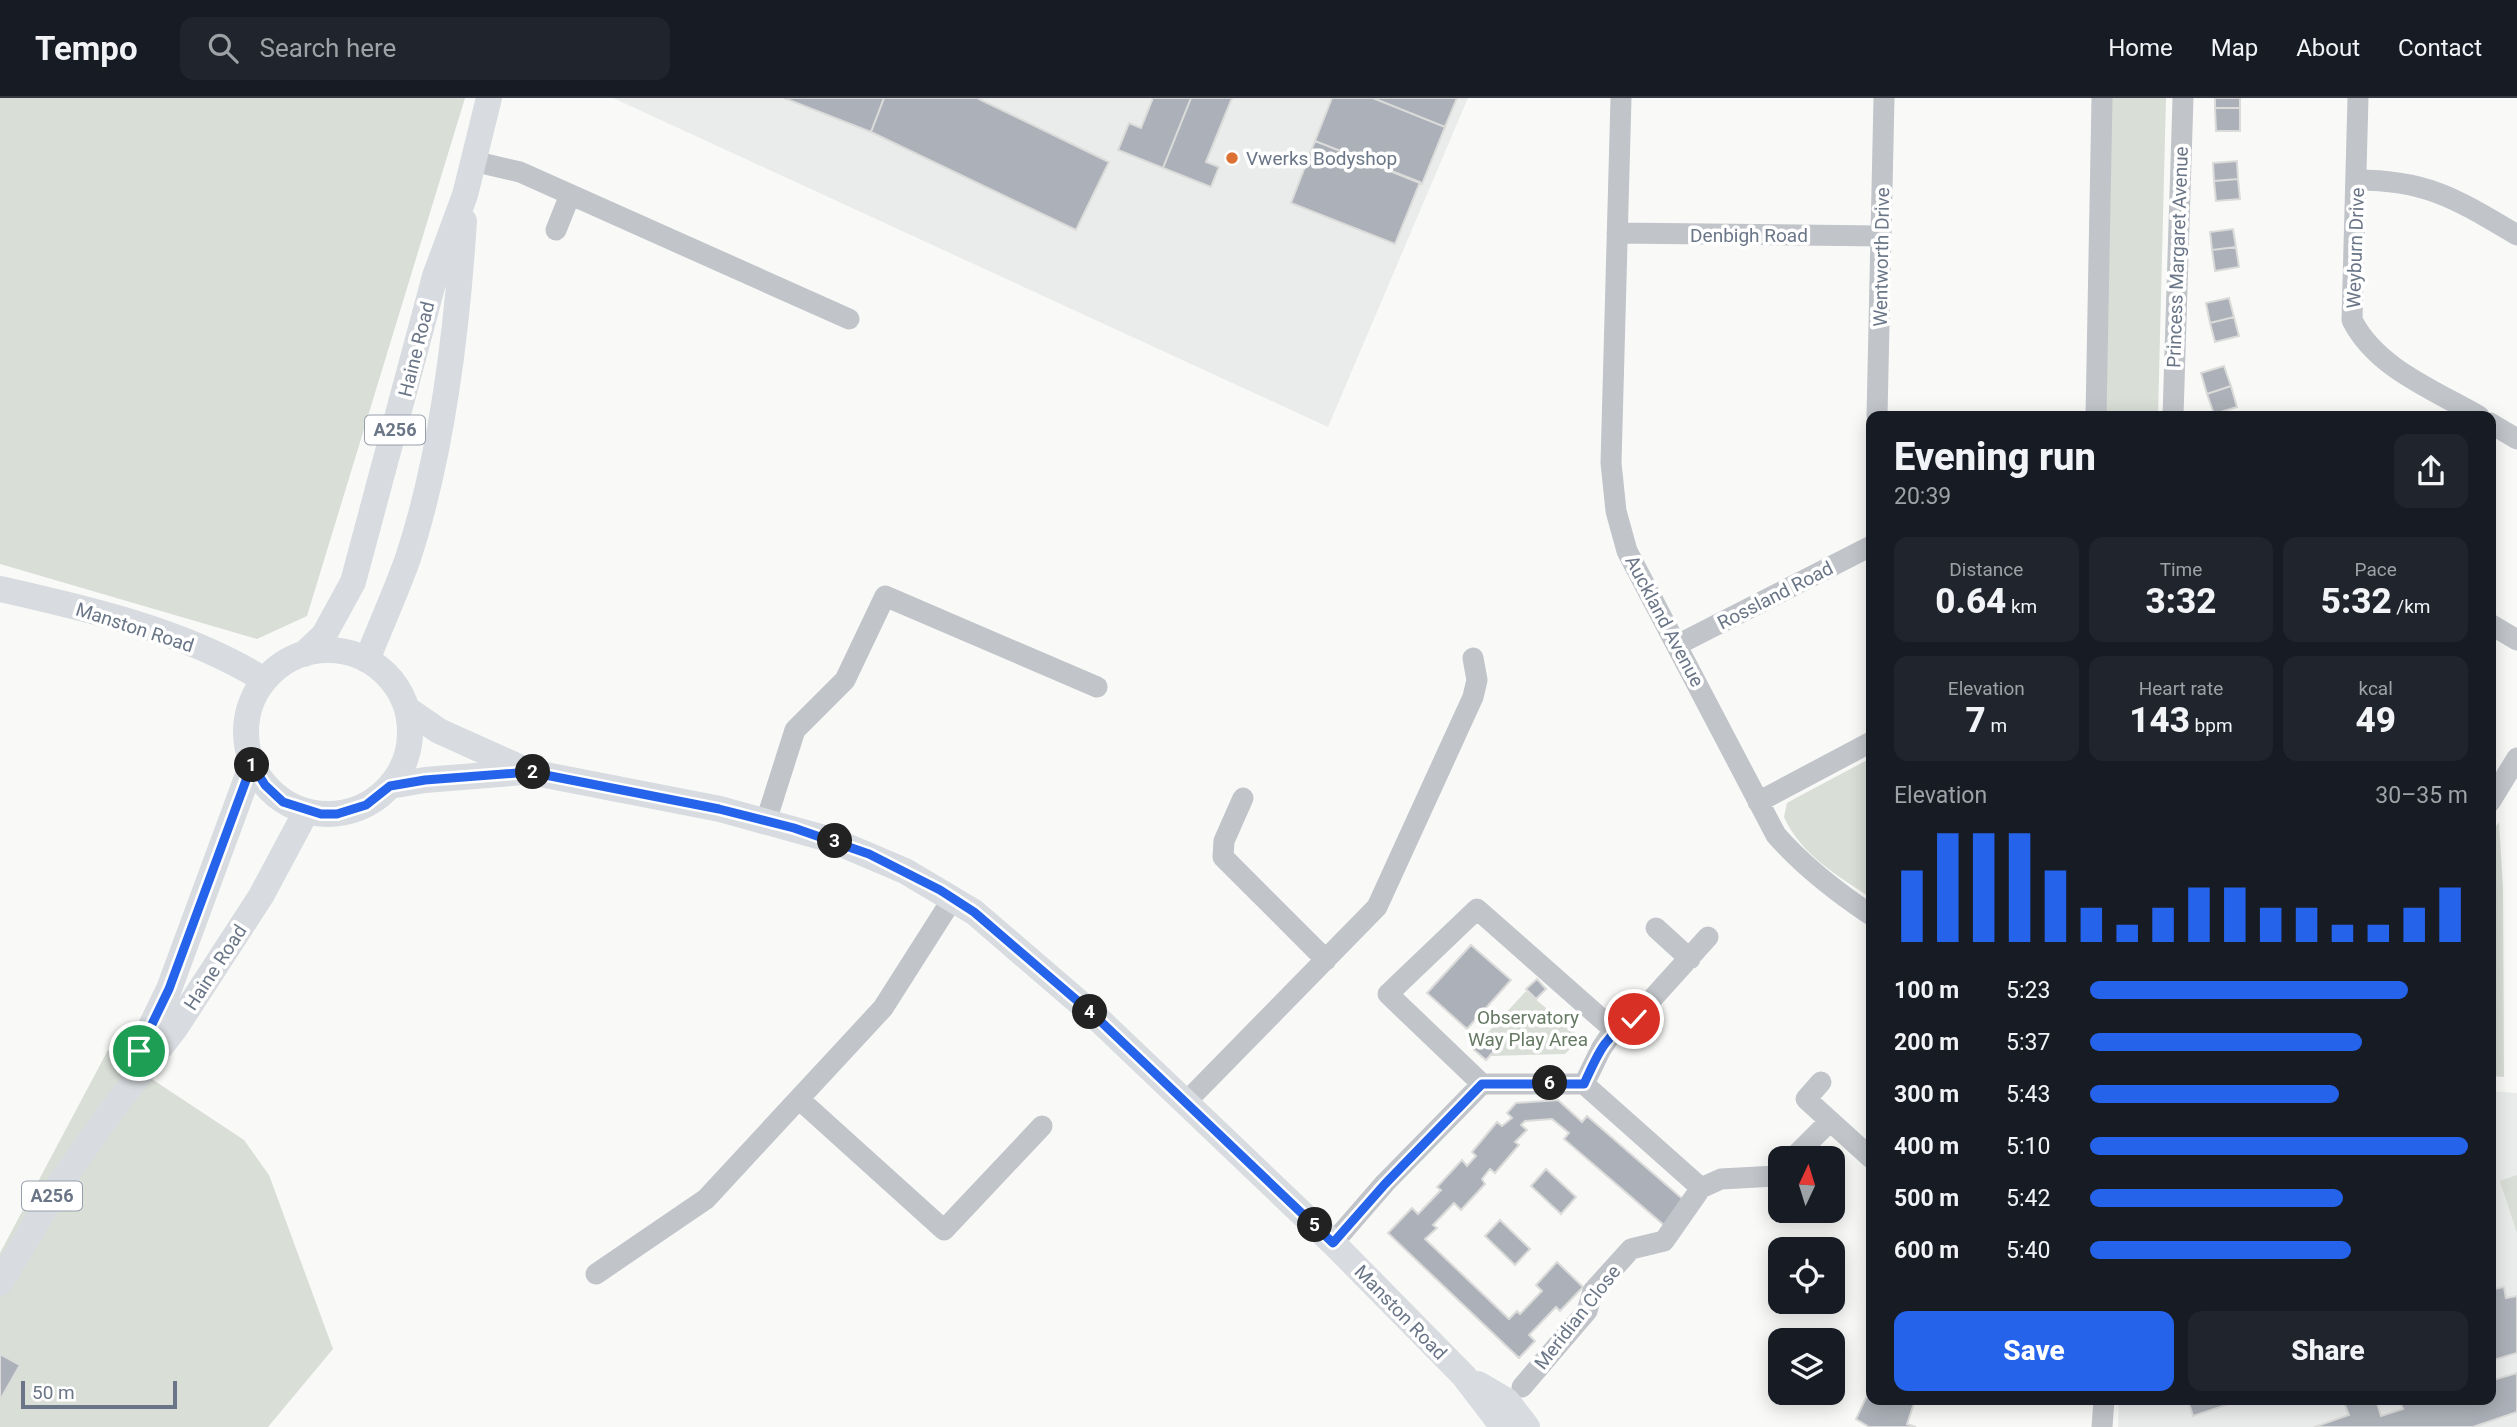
<!DOCTYPE html>
<meta charset="utf-8">
<style>
:root{--surface:#171b24;--page:#20242c;--text:#f1f3f6;--muted:#9ea1a6;--line:#363941;--accent:#2563eb}
body{margin:0;font-family:Roboto,sans-serif;background:var(--page);color:var(--text);height:100vh;display:flex;flex-direction:column;font-size:26px;white-space:nowrap}
*{box-sizing:border-box;margin:0}
p{font-size:23px;color:var(--muted)}
.icon{flex:none;width:38px;height:38px;fill:none;stroke:currentColor;stroke-width:2;stroke-linecap:round;stroke-linejoin:round}
.map{position:relative;flex:1;overflow:hidden}
.side{position:absolute;left:1866px;top:313px;width:630px;height:994px;display:flex;flex-direction:column;background:var(--surface);border-radius:14px;box-shadow:0 4px 18px #0003}
.side>*{flex:none}
.needle{width:46px;rotate:4deg}
.controls{position:absolute;left:1768px;top:1048px;display:grid;gap:14px}
.controls a{display:grid;place-items:center;width:77px;height:77px;border-radius:14px;background:var(--surface);box-shadow:0 4px 18px #0003;font-size:35px}
.scale{position:absolute;left:21px;bottom:18px;width:156px;box-sizing:border-box;padding-left:7px;border:4px solid #6a7687;border-top:0;font-size:19px;line-height:24px;white-space:nowrap;color:#6a7687;-webkit-text-stroke:5px #fff;paint-order:stroke}
.pin{position:absolute;display:grid;place-items:center;width:60px;height:60px;color:#fff;margin:-30px;border:4px solid #fff;border-radius:50%;box-shadow:0 2px 7px #0007}
.km{position:absolute;width:35px;height:35px;margin:-18px;border-radius:50%;background:#222;color:#fff;font-size:19px;line-height:35px;text-align:center}
.round{display:grid;place-items:center;flex:none;width:74px;height:74px;border-radius:14px;background:var(--page)}
.overview{display:flex;align-items:center;justify-content:space-between;height:119px;padding:0 28px}
h1{font-size:38px;font-weight:800;line-height:52px}
.metrics{display:grid;grid-template-columns:repeat(3,1fr);gap:10px;height:119px;padding:7px 28px}
.metrics div{display:grid;align-content:center;border-radius:14px;background:var(--page);text-align:center}
.metrics b{font-size:35px;font-weight:800}
.metrics small{font-size:19px;font-weight:400}
.metrics p{font-size:19px}
.chart{height:196px;padding:14px 28px}
.chart p{display:flex;justify-content:space-between}
.chart svg{width:100%;height:126px;margin-top:7px;stroke:var(--accent);stroke-width:6}
.button{display:flex;gap:14px;margin-top:auto;padding:14px 28px}
.button a{flex:1;height:80px;border-radius:14px;background:var(--accent);color:#fff;font-size:28px;font-weight:800;line-height:80px;text-align:center}
.button a+a{background:var(--page);color:var(--text)}
ul{padding:0 28px;list-style:none;font-size:23px}
li{display:grid;grid-template-columns:112px 84px 1fr;align-items:center;height:52px}
li i{height:18px;border-radius:9px;background:var(--accent)}
header{display:flex;align-items:center;gap:42px;box-sizing:border-box;height:98px;padding:0 35px;background:var(--surface);border-bottom:2px solid var(--line)}
header strong{font-size:33px}
nav{display:flex;gap:38px;margin-inline-start:auto;font-size:24px}
.search{width:490px;height:63px;background:var(--page);display:flex;align-items:center;gap:18px;box-sizing:border-box;padding:0 24px;border-radius:14px;color:var(--muted);font-size:26px}
.map>svg:first-child{display:block}
.built{fill:#eaebeb}
.green{fill:#d9ded7}
.building{fill:#acb1b9;stroke:#dbdbda;stroke-width:2}
.lines{fill:none;stroke-linecap:round;stroke-linejoin:round}
.minor{stroke:#c1c4c9;stroke-width:21}
.major{stroke:#d8dbdf;stroke-width:26}
.route-casing{stroke:#fff;stroke-width:14}
.route{stroke:#2563eb;stroke-width:9}
.poi-dot{fill:#dd7134;stroke:#fff;stroke-width:2.5}
.labels{text-anchor:middle;stroke-width:7;stroke-linejoin:round;paint-order:stroke}
.shield{fill:#fff;stroke:#979fab;stroke-width:2}
.shield-label{font-size:18px;font-weight:bold;fill:#6a7687}
.poi-label{font-size:19px;fill:#6a7687;stroke:#fff;text-anchor:start}
.street-label{font-size:19px;fill:#6a7687;stroke:#fff}
.park-label{font-size:19px;fill:#667a64;stroke:#fff}
</style>
<header>
<strong>Tempo</strong>
<div class="search"><svg class="icon" aria-label="search" viewBox="0 0 24 24"><circle cx="10" cy="10" r="6"/><path d="M15 15l6 6"/></svg>Search here</div>
<nav><a>Home</a><a>Map</a><a>About</a><a>Contact</a></nav>
</header>
<div class="map">
<svg width="2517" height="1329" viewBox="0 0 2517 1329">
<rect width="100%" height="100%" fill="#f9faf8"/>
<path class="built" d="M 613,0 L 1468,0 L 1328,329 Z
M 2490,993 L 2517,995 L 2517,1329 L 2118,1329 L 2119,1302 L 2490,1302 Z"/>
<path class="green" d="M 0,0 L 465,0 L 307,518 L 257,541 L 0,466 Z
M 2108,0 L 2166,0 L 2158,318 L 2100,318 Z
M 1871,660 L 1871,800 C 1837,777 1801,757 1784,719 L 1787,705 L 1794,701 Z
M 2499,724 L 2503,790 L 2504,979 L 2490,978 L 2490,737 Z
M 1526,893 L 1581,940 L 1565,956 L 1489,958 L 1494,952 L 1482,941 Z
M 108,952 L 244,1042 L 269,1077 L 333,1251 L 268,1329 L 0,1329 L 0,1155 Z
M 2517,1077 L 2517,1135 L 2500,1083 Z"/>
<path class="building" d="M 784,0 L 884,0 L 871,34 Z
M 884,0 L 977,0 L 1109,64 L 1076,132 L 871,34 Z
M 1153,0 L 1191,0 L 1163,70 L 1118,52 L 1129,25 L 1141,30 Z
M 1191,0 L 1232,0 L 1206,64 L 1219,69 L 1211,89 L 1163,70 Z
M 1332,0 L 1373,0 L 1445,29 L 1422,86 L 1315,43 Z
M 1373,0 L 1457,0 L 1445,29 Z
M 2215,0 L 2240,0 L 2240,10 L 2215,10 Z
M 2215,10 L 2240,10 L 2240,33 L 2216,33 Z
M 1315,43 L 1420,84 L 1395,146 L 1291,105 Z
M 2237,63 L 2238,81 L 2214,83 L 2213,65 Z
M 2238,81 L 2240,101 L 2216,103 L 2214,83 Z
M 2233,131 L 2236,149 L 2212,152 L 2210,134 Z
M 2236,149 L 2239,169 L 2215,173 L 2212,152 Z
M 2229,200 L 2234,219 L 2210,225 L 2206,205 Z
M 2234,219 L 2239,238 L 2215,244 L 2210,225 Z
M 2224,268 L 2231,288 L 2207,296 L 2201,275 Z
M 2231,288 L 2237,309 L 2214,316 L 2207,296 Z
M 1471,847 L 1511,882 L 1467,931 L 1427,895 Z
M 1537,881 L 1546,891 L 1536,901 L 1526,891 Z
M 1482,941 L 1495,952 L 1486,962 L 1473,951 Z
M 1558,1002 L 1582,1024 L 1587,1018 L 1686,1104 L 1665,1128 L 1564,1041 L 1569,1035 L 1552,1021 L 1525,1023 L 1521,1027 L 1527,1032 L 1515,1044 L 1519,1047 L 1495,1075 L 1490,1071 L 1482,1081 L 1485,1086 L 1461,1112 L 1454,1105 L 1433,1127 L 1437,1130 L 1425,1141 L 1509,1221 L 1517,1213 L 1520,1216 L 1542,1193 L 1536,1187 L 1557,1164 L 1583,1189 L 1560,1213 L 1556,1209 L 1529,1237 L 1535,1243 L 1519,1260 L 1388,1135 L 1412,1110 L 1418,1116 L 1441,1092 L 1437,1089 L 1462,1062 L 1467,1068 L 1476,1058 L 1472,1054 L 1497,1024 L 1502,1028 L 1512,1020 L 1507,1015 L 1516,1005 Z
M 1546,1071 L 1576,1099 L 1561,1116 L 1531,1088 Z
M 1500,1122 L 1530,1151 L 1515,1167 L 1485,1138 Z
M 2504,1189 L 2506,1200 L 2517,1198 L 2517,1255 L 2490,1263 L 2490,1192 Z
M 0,1256 L 20,1267 L 0,1302 Z
M 2490,1272 L 2493,1282 L 2517,1275 L 2517,1314 L 2473,1329 L 2314,1329 L 2349,1317 L 2343,1302 L 2376,1302 L 2381,1318 L 2403,1311 L 2399,1302 L 2490,1302 Z
M 1871,1289 L 1871,1302 L 1915,1302 L 1907,1326 L 1916,1329 L 1869,1329 L 1856,1321 Z
M 2188,1302 L 2241,1302 L 2193,1318 Z"/>
<g class="lines">
<path class="minor" d="M 1621,0 L 1611,365 L 1616,413 L 1627,453 L 1776,737 C 1804,769 1835,793 1871,817
M 2358,0 L 2352,222 C 2376,270 2434,292 2479,318
M 473,63 L 520,74 L 849,221
M 2357,82 C 2428,82 2458,102 2517,137
M 556,132 L 570,97
M 1617,135 L 1881,138
M 1877,318 L 1884,0
M 2096,318 L 2102,0
M 2173,318 L 2183,0
M 2490,325 L 2517,341
M 2490,526 L 2517,542
M 1679,546 L 1871,448
M 1243,700 L 1224,743 L 1223,759 L 1326,862
M 1758,704 L 1871,644
M 2490,704 L 2517,660
M 766,723 L 795,632 L 845,582 L 885,498 L 1097,589
M 1656,830 L 1690,861
M 1821,984 L 1806,1001 L 1871,1060
M 1482,986 L 1388,896 L 1477,811 L 1614,932
M 1584,986 L 1601,951 L 1614,932 L 1634,921 L 1708,839
M 800,1002 L 944,1132 L 1042,1028
M 1186,1004 L 1377,809 L 1473,599 L 1477,582 L 1473,560
M 1793,1060 L 1830,1023
M 1701,1090 L 1721,1081 L 1776,1078 L 1780,1074
M 1333,1145 L 1385,1085 L 1482,986 L 1584,986 L 1701,1090 L 1664,1143 L 1631,1151 L 1593,1193 L 1587,1213 L 1522,1289
M 596,1176 L 706,1101 L 883,910 L 953,800
M 2102,1329 L 2104,1302"/>
<path class="major" d="M 0,491 C 89,511 186,533 264,582
M246 634a82 82 0 1 1 164 0a82 82 0 1 1-164 0Z
M 304,556 L 324,537 L 353,484 L 435,178 L 465,97 L 489,0
M 367,562 C 380,529 395,496 407,463 C 442,359 457,232 464,123
M 407,611 L 439,633 L 530,674 L 720,711 L 832,742 L 905,773 L 974,814 L 1095,918 L 1333,1145 L 1464,1278 L 1503,1329
M 390,688 L 425,682 L 524,674
M 132,967 L 169,891 L 252,666
M 0,1185 L 59,1087 L 109,1016 L 176,929 L 261,798 L 306,714
M 1478,1286 L 1507,1303 L 1527,1329"/>
</g>
<g class="lines">
<defs>
<path id="route" d="M 139,953 L 169,891 L 252,666 L 265,687 L 283,704 L 321,716 L 337,716 L 366,707 L 390,688 L 425,682 L 530,674 L 719,711 L 794,730 L 869,756 L 940,792 L 974,814 L 1095,918 L 1333,1145 L 1385,1086 L 1482,986 L 1584,986 C 1598,956 1604,938 1634,921"/>
</defs>
<use href="#route" class="route-casing"/>
<use href="#route" class="route"/>
</g>
<circle class="poi-dot" cx="1232" cy="60" r="7"/>
<g class="labels">
<g class="shield">
<rect x="365" y="317.5" width="60" height="29" rx="5"/>
<rect x="22" y="1083.5" width="60" height="29" rx="5"/>
</g>
<g class="shield-label">
<text x="395" y="338">A256</text>
<text x="52" y="1104">A256</text>
</g>
<g class="poi-label">
<text x="1246" y="67">Vwerks Bodyshop</text>
</g>
<g class="street-label">
<text x="1749" y="144">Denbigh Road</text>
<text transform="translate(2355 150) rotate(-88)" y="7">Weyburn Drive</text>
<text transform="translate(1881 159) rotate(-89)" y="7">Wentworth Drive</text>
<text transform="translate(2177 159) rotate(-88)" y="7">Princess Margaret Avenue</text>
<text transform="translate(416 251) rotate(-76)" y="7">Haine Road</text>
<text transform="translate(1775 497) rotate(-27)" y="7">Rossland Road</text>
<text transform="translate(1665 523) rotate(62)" y="7">Auckland Avenue</text>
<text transform="translate(135 529) rotate(18)" y="7">Manston Road</text>
<text transform="translate(215 869) rotate(-57)" y="7">Haine Road</text>
<text transform="translate(1401 1214) rotate(46)" y="7">Manston Road</text>
<text transform="translate(1577 1219) rotate(-52)" y="7">Meridian Close</text>
</g>
<g class="park-label">
<text x="1528" y="926">Observatory<tspan x="1528" dy="22">Way Play Area</tspan></text>
</g>
</g>
</svg>
<div class="controls">
<a><svg class="needle" viewBox="-14 -14 28 28"><path d="M0-13l5 13h-10z" fill="#e53935"/><path d="M0 13l5-13h-10z" fill="#9ea1a6"/></svg></a>
<a><svg class="icon" aria-label="locate" viewBox="0 0 24 24"><circle cx="12" cy="12" r="6"/><path d="M12 2v4M12 18v4M2 12h4M18 12h4"/></svg></a>
<a><svg class="icon" aria-label="layers" viewBox="0 0 24 24"><path d="M12 4l9 5-9 5-9-5zM3 14l9 5 9-5"/></svg></a>
</div>
<div class="scale">50 m</div>
<div class="pin" style="left:139px;top:953px;background:#1e9e55"><svg class="icon" aria-label="arrive" viewBox="0 0 24 24"><path d="M6 21V4h12l-3 4 3 4H6"/></svg></div>
<div class="pin" style="left:1634px;top:921px;background:#d93025"><svg class="icon" aria-label="check" viewBox="0 0 24 24"><path d="M5 12l5 5 9-10"/></svg></div>
<b class="km" style="left:252px;top:667px">1</b>
<b class="km" style="left:533px;top:674px">2</b>
<b class="km" style="left:835px;top:743px">3</b>
<b class="km" style="left:1090px;top:914px">4</b>
<b class="km" style="left:1315px;top:1127px">5</b>
<b class="km" style="left:1550px;top:985px">6</b>
<section class="side">
<div class="overview"><div><h1>Evening run</h1><p>20:39</p></div><a class="round"><svg class="icon" aria-label="share" viewBox="0 0 24 24"><path d="M12 15V3M7 8l5-5 5 5M5 13v7h14v-7"/></svg></a></div>
<div class="metrics">
<div><p>Distance</p><b>0.64<small> km</small></b></div>
<div><p>Time</p><b>3:32</b></div>
<div><p>Pace</p><b>5:32<small> /km</small></b></div>
</div>
<div class="metrics">
<div><p>Elevation</p><b>7<small> m</small></b></div>
<div><p>Heart rate</p><b>143<small> bpm</small></b></div>
<div><p>kcal</p><b>49</b></div>
</div>
<div class="chart"><p><span>Elevation</span>30–35 m</p>
<svg viewBox="0 0 160 44" preserveAspectRatio="none"><path d="M5 44V19M15 44V6M25 44V6M35 44V6M45 44V19M55 44V32M65 44V38M75 44V32M85 44V25M95 44V25M105 44V32M115 44V32M125 44V38M135 44V38M145 44V32M155 44V25"/></svg>
</div>
<ul>
<li><b>100 m</b>5:23<i style="width:84%"></i></li>
<li><b>200 m</b>5:37<i style="width:72%"></i></li>
<li><b>300 m</b>5:43<i style="width:66%"></i></li>
<li><b>400 m</b>5:10<i style="width:100%"></i></li>
<li><b>500 m</b>5:42<i style="width:67%"></i></li>
<li><b>600 m</b>5:40<i style="width:69%"></i></li>
</ul>
<div class="button"><a>Save</a><a>Share</a></div>
</section>
</div>
